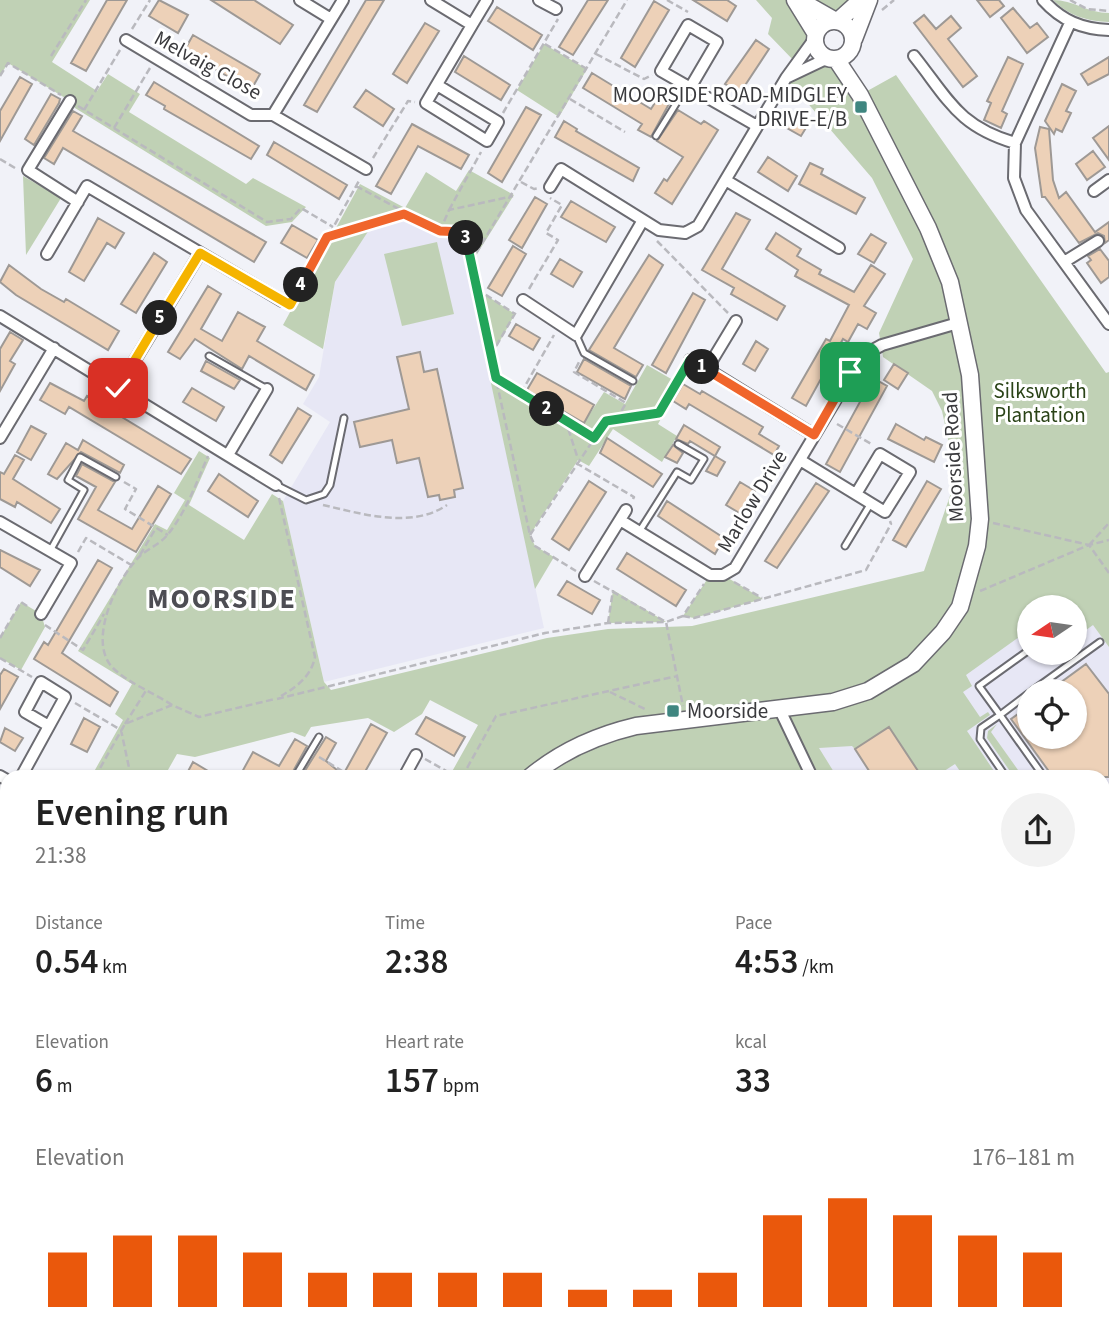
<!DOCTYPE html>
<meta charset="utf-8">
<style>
:root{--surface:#fff;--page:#f2f2f2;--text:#222;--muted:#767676;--accent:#ea580c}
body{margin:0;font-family:"Source Sans 3",sans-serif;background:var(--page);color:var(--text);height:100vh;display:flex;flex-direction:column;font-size:26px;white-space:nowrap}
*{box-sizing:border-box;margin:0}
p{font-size:23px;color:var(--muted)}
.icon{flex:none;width:38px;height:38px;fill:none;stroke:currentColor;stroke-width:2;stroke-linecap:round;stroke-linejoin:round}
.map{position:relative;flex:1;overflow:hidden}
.panel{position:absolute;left:0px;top:770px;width:1110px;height:567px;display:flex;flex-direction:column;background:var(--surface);border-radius:21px 21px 0 0;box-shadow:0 2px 5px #0004}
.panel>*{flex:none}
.needle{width:46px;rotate:257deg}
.buttons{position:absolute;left:1017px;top:595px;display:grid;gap:14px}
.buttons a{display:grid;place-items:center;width:70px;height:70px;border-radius:50%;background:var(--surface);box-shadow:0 2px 5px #0004;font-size:35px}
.pin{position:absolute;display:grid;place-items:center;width:60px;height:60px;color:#fff;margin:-30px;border-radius:14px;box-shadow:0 4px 10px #0006}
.km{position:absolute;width:35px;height:35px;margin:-18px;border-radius:50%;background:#222;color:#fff;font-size:19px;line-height:35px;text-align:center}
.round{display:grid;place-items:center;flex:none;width:74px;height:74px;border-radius:37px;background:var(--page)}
.overview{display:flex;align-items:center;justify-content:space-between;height:119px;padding:0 35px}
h1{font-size:38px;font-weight:600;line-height:52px}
.metrics{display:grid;grid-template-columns:repeat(3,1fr);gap:10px;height:119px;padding:7px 35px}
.metrics div{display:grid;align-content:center}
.metrics b{font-size:35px;font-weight:600}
.metrics small{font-size:19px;font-weight:400}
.metrics p{font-size:19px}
.chart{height:196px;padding:14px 35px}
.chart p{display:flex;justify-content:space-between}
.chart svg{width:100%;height:126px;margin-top:7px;stroke:var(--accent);stroke-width:6}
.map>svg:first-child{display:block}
.built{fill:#e7e7f5;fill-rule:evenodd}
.green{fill:#c0d1b5}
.building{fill:#edd1b8;stroke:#9e9995;stroke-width:2}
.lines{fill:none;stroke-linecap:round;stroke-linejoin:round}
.lane-casing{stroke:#6b6b71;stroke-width:9}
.street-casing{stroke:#6b6b71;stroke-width:14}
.secondary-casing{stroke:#6b6b71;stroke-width:19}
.path{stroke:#b9b9be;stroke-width:2.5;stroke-dasharray:7 3.5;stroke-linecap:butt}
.lane{stroke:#fff;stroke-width:5}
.street{stroke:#fff;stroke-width:10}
.secondary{stroke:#fff;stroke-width:16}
.split-1-casing{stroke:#fff;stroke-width:14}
.split-2-casing{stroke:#fff;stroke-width:14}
.split-3-casing{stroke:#fff;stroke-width:14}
.split-4-casing{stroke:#fff;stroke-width:14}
.split-5-casing{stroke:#fff;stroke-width:14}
.split-6-casing{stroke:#fff;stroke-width:14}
.split-1{stroke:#f0652b;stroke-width:9}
.split-2{stroke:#22a559;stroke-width:9}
.split-3{stroke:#22a559;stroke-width:9}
.split-4{stroke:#f0652b;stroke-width:9}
.split-5{stroke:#f5b400;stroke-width:9}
.split-6{stroke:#f5b400;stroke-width:9}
.poi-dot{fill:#3f8680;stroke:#fff;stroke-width:2.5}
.labels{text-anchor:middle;stroke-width:6;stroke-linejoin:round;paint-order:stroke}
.street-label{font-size:21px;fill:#3a3a3d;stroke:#fff}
.poi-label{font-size:21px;fill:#3a3a3d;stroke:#fff;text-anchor:end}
.park-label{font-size:21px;fill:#2a4317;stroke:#fff}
.district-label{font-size:28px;font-weight:bold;letter-spacing:2px;fill:#4d4d53;stroke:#fff}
</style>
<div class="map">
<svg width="1109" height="1337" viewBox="0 0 1109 1337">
<rect width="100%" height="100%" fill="#f1f2f8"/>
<path class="built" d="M 405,220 L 438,235 L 460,239 L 544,628 L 324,682 L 283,501 L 330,422 L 303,404 L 319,377 L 335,282 L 368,231 Z
M 1109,492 L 1109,1337 L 0,1337 L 0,1282 L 7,1278 L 7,1330 L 1102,1330 L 1102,777 L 748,777 ZM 1029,607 L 1074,607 L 1074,653 L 1029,653 ZM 1029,691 L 1074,691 L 1074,737 L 1029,737 Z"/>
<path class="green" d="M 0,0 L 90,0 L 52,62 L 97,91 L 108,74 L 140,94 L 129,112 L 246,184 L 253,178 L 306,207 L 292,222 L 266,226 L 75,108 L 70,101 L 8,63 L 0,76 Z
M 756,0 L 795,0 L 816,34 L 797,64 L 768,34 L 772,18 Z
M 799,0 L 861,0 L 839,20 Z
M 1053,0 C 1073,0 1088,13 1109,13 L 1109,22 C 1087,21 1069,16 1053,0 Z
M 544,44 L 587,69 L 559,117 L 517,90 Z
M 828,58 L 860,95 L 896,75 L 1106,373 L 1109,372 L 1109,647 L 1093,625 L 1075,638 L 1074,607 L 1029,607 L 1029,630 L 966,675 L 972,686 L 963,692 L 980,717 L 988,712 L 990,715 L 967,731 L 998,777 L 964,777 L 955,764 L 935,777 L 922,777 L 889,727 L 855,749 L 852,746 L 819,748 L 837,777 L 449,777 L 478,725 L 430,700 L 422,714 L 394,732 L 368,718 L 311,727 L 305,737 L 292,732 L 195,757 L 177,754 L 164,777 L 91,777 L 123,720 L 115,714 L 132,684 L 78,651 L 155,524 L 167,530 L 185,500 L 174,493 L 199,451 L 210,458 L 189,505 L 244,540 L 272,494 L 283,501 L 324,682 L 331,690 L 547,638 L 608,629 L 692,626 L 924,571 L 951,493 L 951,453 L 942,411 L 932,391 L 883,357 L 879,333 L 913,259 L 872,178 L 786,78 Z
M 469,170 L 514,195 L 467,270 L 460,239 L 438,235 L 405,220 L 369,230 L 335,282 L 323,349 L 283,325 L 360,184 L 405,208 L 426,172 L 456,191 Z
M 23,176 L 61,198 L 26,255 Z
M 437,242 L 454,314 L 402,326 L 384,254 Z
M 470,285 L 515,314 L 487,364 Z
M 647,365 L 673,380 L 681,367 L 688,371 L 658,424 L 677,436 L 662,462 L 613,429 L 589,466 L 578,460 L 530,535 L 535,546 L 554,557 L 535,589 L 489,374 L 580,429 L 604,392 L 625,404 Z
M 710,575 L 723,575 L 763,599 L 694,618 L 683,616 Z
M 613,590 L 666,622 L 608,623 Z
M 21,602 L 41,614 L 45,627 L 21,670 L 0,658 L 0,638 Z
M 997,724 L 991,732 L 1023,777 L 1014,777 L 987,738 L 988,731 Z
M 1109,877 L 1109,1133 L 1103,1127 L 1102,882 Z
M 0,1087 L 7,1092 L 7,1124 L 0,1119 Z
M 0,1127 L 7,1131 L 7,1278 L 0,1282 Z
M 1109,1272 L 1109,1337 L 879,1337 L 881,1330 L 1102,1330 L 1103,1279 Z
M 64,1330 L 720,1330 L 696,1337 L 50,1337 Z"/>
<path class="building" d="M 107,0 L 127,0 L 86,71 L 71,63 Z
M 159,0 L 188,15 L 178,33 L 149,16 Z
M 211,0 L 254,0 L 293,25 L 280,44 Z
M 366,0 L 384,0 L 317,112 L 304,105 Z
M 588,0 L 608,0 L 573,55 L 559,47 Z
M 693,0 L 727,0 L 736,6 L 727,21 Z
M 977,0 L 999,0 L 1004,6 L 990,17 Z
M 654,1 L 669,10 L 635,67 L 621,58 Z
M 497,7 L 542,35 L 533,50 L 488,21 Z
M 1013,8 L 1030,28 L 1037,23 L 1048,37 L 1027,53 L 1001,18 Z
M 924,15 L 936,29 L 951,16 L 961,28 L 948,39 L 977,76 L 963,87 L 914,23 Z
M 425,23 L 439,31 L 407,83 L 393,74 Z
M 193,35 L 260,74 L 251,90 L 184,51 Z
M 756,40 L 769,49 L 740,93 L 725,84 Z
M 464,56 L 510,85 L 501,100 L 455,72 Z
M 1008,57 L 1023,64 L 1002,111 L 1007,114 L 1001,128 L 984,120 L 991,103 L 987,101 Z
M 1109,57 L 1109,74 L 1088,85 L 1081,74 Z
M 592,73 L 651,109 L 660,95 L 670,102 L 651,137 L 638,130 L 642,124 L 583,88 Z
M 20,77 L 32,84 L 0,141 L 0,111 Z
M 154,82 L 259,146 L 251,159 L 164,109 L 165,106 L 146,95 Z
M 1062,84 L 1076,91 L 1066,111 L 1071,113 L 1062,132 L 1056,129 L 1054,134 L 1045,121 Z
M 366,90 L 394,109 L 383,126 L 354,107 Z
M 51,94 L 60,99 L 59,103 L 34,145 L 25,139 Z
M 526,107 L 541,115 L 502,182 L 488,173 Z
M 678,110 L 701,124 L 704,121 L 718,130 L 672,204 L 655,193 L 664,179 L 667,181 L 683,157 L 657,141 Z
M 73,111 L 82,116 L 73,131 L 266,242 L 254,262 L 63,148 L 54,164 L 44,158 Z
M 794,115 L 809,123 L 801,136 L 787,128 Z
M 564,121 L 577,129 L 576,131 L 639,168 L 633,181 L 555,137 Z
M 412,124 L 469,155 L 461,169 L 418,146 L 391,194 L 376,186 Z
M 1109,126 L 1109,160 L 1093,138 Z
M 1040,127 L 1049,129 L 1053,180 L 1059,198 L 1066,192 L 1095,232 L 1109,222 L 1109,240 L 1105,243 L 1104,236 L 1098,233 L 1079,243 L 1045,197 L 1042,197 L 1035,148 Z
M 274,142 L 347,185 L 339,199 L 267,155 Z
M 1093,151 L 1105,167 L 1087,180 L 1076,164 Z
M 768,157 L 797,176 L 788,191 L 758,172 Z
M 810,163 L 823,169 L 821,174 L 865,198 L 856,214 L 799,184 Z
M 535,197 L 547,204 L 522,248 L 509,240 Z
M 571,201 L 615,227 L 606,242 L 561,217 Z
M 736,213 L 750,220 L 722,269 L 785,306 L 777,320 L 731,294 L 734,288 L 702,270 Z
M 98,218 L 124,233 L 115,248 L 107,243 L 84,281 L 69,272 Z
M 292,225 L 318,240 L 307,258 L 281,243 Z
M 776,233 L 801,249 L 797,256 L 821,270 L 819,274 L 854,292 L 871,265 L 885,274 L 864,306 L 876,313 L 867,329 L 858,324 L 848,342 L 843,339 L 806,406 L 792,398 L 826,339 L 830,341 L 849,305 L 795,276 L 798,270 L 766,249 Z
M 871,234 L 886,243 L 874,263 L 858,254 Z
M 513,246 L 526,254 L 502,296 L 488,288 Z
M 1100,249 L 1109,261 L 1109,277 L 1101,283 L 1087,263 L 1091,260 L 1088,256 Z
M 154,253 L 167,262 L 136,313 L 121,304 Z
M 649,255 L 663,265 L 614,348 L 643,365 L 636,377 L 589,350 Z
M 560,259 L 582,272 L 573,287 L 551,274 Z
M 9,265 L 41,289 L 64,302 L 66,299 L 119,331 L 108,350 L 16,295 L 0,282 Z
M 208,286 L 221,294 L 201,329 L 222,341 L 238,312 L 252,320 L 265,327 L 257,341 L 314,375 L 306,390 L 249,356 L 242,369 L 195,339 L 180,359 L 168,352 Z
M 693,293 L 705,300 L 666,373 L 652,365 Z
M 516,324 L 540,338 L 533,350 L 509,336 Z
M 10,332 L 23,340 L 10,361 L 15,364 L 0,391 L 0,349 Z
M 756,341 L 768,349 L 755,371 L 743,364 Z
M 420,352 L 424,372 L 437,369 L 463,488 L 454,490 L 455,497 L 440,500 L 439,495 L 428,497 L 419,458 L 397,463 L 392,440 L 360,447 L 354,422 L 409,409 L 397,357 Z
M 584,359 L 631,386 L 625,399 L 577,372 Z
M 206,361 L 240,380 L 234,389 L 201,371 Z
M 894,364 L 908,373 L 898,389 L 884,380 Z
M 537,373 L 594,405 L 584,423 L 527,390 Z
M 873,378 L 887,386 L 840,472 L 826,464 Z
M 50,383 L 84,401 L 87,396 L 191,459 L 181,474 L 69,407 L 65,414 L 40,400 Z
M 683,384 L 700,394 L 702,391 L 763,427 L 759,434 L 779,446 L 774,455 L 689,404 L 686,409 L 673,401 Z
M 192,388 L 224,407 L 216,421 L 183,402 Z
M 298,408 L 311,416 L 282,463 L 270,455 Z
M 896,424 L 924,440 L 926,437 L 942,445 L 934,462 L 888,439 Z
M 684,425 L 720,447 L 715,456 L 690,441 L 688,444 L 676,439 Z
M 31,426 L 46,434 L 31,460 L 17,452 Z
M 607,438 L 662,474 L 653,487 L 600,453 Z
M 83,440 L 124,465 L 120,473 L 81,452 L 57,479 L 48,474 L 66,443 L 78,450 Z
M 673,445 L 683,453 L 677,463 L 665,457 Z
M 15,455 L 24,460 L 13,479 L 60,509 L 51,523 L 17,502 L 15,507 L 0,499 L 0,472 L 4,474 Z
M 715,456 L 725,462 L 717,476 L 706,471 Z
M 82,464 L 115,482 L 98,510 L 132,529 L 158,486 L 171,494 L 136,552 L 78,519 L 96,487 L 76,476 Z
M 219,474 L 258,501 L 248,517 L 208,491 Z
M 589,481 L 606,492 L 569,550 L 552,539 Z
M 927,481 L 941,489 L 906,547 L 893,540 Z
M 740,482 L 755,491 L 741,514 L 726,505 Z
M 816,483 L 829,491 L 777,568 L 765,561 Z
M 667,501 L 724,538 L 715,554 L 658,516 Z
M 0,550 L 40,570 L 30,586 L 0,567 Z
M 627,553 L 686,590 L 676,606 L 617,569 Z
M 98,560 L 112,568 L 62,653 L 118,692 L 110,706 L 34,659 L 44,642 L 48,645 Z
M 567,581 L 600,600 L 592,614 L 558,595 Z
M 1086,664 L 1109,694 L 1109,777 L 1053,777 L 1011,719 L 1029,706 L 1029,737 L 1074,737 L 1074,691 L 1049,691 Z
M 4,669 L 18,677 L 0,709 L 0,675 Z
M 426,717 L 465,737 L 454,756 L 416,734 Z
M 84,718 L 100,727 L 87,752 L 71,744 Z
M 371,724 L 387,733 L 362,777 L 301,777 L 326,737 L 336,743 L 326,761 L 343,775 Z
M 889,727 L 922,777 L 873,777 L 855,749 Z
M 5,728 L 23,738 L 15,751 L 0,742 Z
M 295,739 L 307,746 L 290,777 L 252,777 L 242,772 L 253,752 L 279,766 Z
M 193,762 L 218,777 L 185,777 Z"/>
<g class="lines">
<defs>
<path id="lane" d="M 656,136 L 687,86
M 576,335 L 584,353 L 633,381
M 209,356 L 267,389
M 276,485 L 306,500 L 324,494 L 330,485 L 344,418
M 639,532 L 677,472 L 691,480 L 704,459 L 678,444
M 845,546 L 871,503
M 50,551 L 84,490 L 68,480 L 80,457 L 116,477
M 1032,691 L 1100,642
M 1029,693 L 1000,715 L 1044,777
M 295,777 L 319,737
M 1006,777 L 980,739 L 981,728 L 1000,715 L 979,686 L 1029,650
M 1102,834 L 1109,829
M 1102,1051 L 1109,1045
M 1102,1152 L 1109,1158
M 1102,1269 L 1109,1263
M 1102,1281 L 1109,1286
M 769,1330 L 770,1337"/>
<path id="street" d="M 300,0 L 331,19
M 431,0 L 472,25 L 426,103 L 487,141 L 498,122 L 437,85
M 539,0 L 556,9
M 1043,0 C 1062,21 1082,29 1109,30
M 472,25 L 487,0
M 126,40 L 251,115 L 273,115 L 366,169
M 914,56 C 949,100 958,126 1015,143 L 1070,23
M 788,77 L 828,58
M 690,88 L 717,42 L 688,25 L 661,71 L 757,126
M 70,101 L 28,170 L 78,202
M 273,115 L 343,0
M 1015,143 L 1014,178 L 1026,210 L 1109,324
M 727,181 L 839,248
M 550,187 L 561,169 L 659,230 L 685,233 L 698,226 L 786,78 L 815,38
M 1094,191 L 1109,180
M 47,254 L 87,186 L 282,301
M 1064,262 L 1098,241
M 523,300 L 576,335 L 643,220
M 0,316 L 276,485
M 736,321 L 707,369 L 814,435
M 690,360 L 707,369
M 118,388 L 200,253
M 0,438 L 54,348
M 228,455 L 267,389
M 800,460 L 885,512 L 910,472 L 880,454 L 856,494
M 620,520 L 710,575 L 723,575 L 735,568 L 862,356 L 882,345 L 958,323
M 0,522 L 71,563 L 41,614
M 585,576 L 626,510
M 779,708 L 812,777
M 0,776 L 7,780
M 21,777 L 65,697 L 41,682 L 25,712 L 49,726
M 404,777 L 416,755
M 1102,882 L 1109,877
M 4,991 L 7,993
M 1102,1065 L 1109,1070
M 739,1330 L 740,1337
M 102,1337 L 109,1330"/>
<path id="secondary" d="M 795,0 L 816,34
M 799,0 L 834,20
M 839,20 L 861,0
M815 40a19 19 0 1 1 38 0a19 19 0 1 1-38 0Z
M 854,39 L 869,0
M 530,777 C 560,752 598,735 636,726 L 833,702 L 868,691 L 913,664 L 943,632 L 960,607 L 977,546 L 980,519 L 970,375 L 950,282 L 928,228 L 860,95 L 836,59
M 0,1127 L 7,1131"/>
</defs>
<use href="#lane" class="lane-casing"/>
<use href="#street" class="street-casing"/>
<use href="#secondary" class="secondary-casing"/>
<path class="path" d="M 667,0 L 688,12
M 1070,0 L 1087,9 L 1109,11
M 882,10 L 894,0
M 132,29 L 150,0
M 545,44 L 587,69
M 596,54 L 644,79 L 652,75
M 51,56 L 86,0
M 0,76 L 8,63 L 61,95
M 570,99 L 625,132
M 78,106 L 267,222 L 291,219 L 301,208 L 333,227
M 84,110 L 120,50
M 503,113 L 558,19
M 114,128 L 150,68
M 373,158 L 408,101 L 415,102
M 0,159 L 15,168
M 521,182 L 534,189 L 540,188
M 356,186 L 440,231 L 464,232 L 530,535 L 535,546 L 576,571
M 449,210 L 481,152
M 440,231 L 449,210 L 513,196
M 327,237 L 404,214
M 657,241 L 728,313
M 471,262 L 627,0
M 477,289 L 515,314
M 529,289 L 558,240 L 546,233 L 562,205 L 550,198
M 294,298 L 360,179
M 491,355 L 517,310
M 496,378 L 594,438
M 521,393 L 554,335
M 565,419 L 578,459
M 617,419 L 659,413 L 684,370
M 837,424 L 873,445
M 576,463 L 634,497 L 633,499
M 124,482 L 136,489 L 125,509 L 168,535
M 279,498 L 315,657 C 311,676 298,686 281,696
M 323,505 C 362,514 412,529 447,505
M 993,523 L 1089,545 L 1109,573
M 530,535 L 606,421 L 617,419 L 626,403 L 574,372 L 580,360
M 1089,545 L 1109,523
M 78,552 L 86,538 L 133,566
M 140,555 L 156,528
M 594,581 L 666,622 L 683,706
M 734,582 L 762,598
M 980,591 L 1089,545 L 1109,540
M 683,616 L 694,618 L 866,570 L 891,524 L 890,521
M 608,623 L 613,590
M 45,625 L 83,650 L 104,614
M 0,638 L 21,602 L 30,608
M 0,658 L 32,677
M 610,692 L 645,709
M 277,699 L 545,633 L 608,623 L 666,622 L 683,616 L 704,584
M 75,703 L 121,730 L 131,777
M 172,705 C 154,693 128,683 113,668 C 86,641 118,577 140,556 C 149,548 162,543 169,533 C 187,510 197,481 208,456
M 125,724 L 147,689
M 319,757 L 352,777
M 425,759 L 457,777
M 95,777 L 125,724 L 172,705 L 199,717 L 275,699
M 462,777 L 496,716 L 677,676
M 0,834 L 7,834
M 0,941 L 7,930
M 0,965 L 7,969
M 1102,1009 L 1109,1004
M 0,1021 L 7,1025
M 0,1185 L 7,1182
M 60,1330 L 64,1337
M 244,1337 L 255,1330
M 704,1337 L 708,1330"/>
<use href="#lane" class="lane"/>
<use href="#street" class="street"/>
<use href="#secondary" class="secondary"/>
</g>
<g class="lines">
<defs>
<path id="split-1" d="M 702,367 L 814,435 L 850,372"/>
<path id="split-2" d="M 547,409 L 594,438 L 606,421 L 659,413 L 690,360 L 702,367"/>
<path id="split-3" d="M 466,238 L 496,378 L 547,409"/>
<path id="split-4" d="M 301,285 L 327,237 L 404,214 L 440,231 L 464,232 L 466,238"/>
<path id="split-5" d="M 160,318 L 200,253 L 290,305 L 301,285"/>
<path id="split-6" d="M 118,388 L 160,318"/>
</defs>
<use href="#split-1" class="split-1-casing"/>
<use href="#split-2" class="split-2-casing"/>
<use href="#split-3" class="split-3-casing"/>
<use href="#split-4" class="split-4-casing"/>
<use href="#split-5" class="split-5-casing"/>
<use href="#split-6" class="split-6-casing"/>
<use href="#split-1" class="split-1"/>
<use href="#split-2" class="split-2"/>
<use href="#split-3" class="split-3"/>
<use href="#split-4" class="split-4"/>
<use href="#split-5" class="split-5"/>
<use href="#split-6" class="split-6"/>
</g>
<g class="poi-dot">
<rect x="854" y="100" width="14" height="14" rx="3.5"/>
<rect x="666" y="704" width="14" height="14" rx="3.5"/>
</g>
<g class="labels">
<g class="street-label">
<text transform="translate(208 65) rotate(29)" y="7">Melvaig Close</text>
<text transform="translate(953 457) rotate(-93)" y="7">Moorside Road</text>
<text transform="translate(752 501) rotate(-59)" y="7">Marlow Drive</text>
</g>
<g class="poi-label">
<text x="847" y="102">MOORSIDE ROAD-MIDGLEY<tspan x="847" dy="24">DRIVE-E/B</tspan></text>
<text x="687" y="718" text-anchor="start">Moorside</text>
</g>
<g class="park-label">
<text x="1040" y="398">Silksworth<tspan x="1040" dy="24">Plantation</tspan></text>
</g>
<g class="district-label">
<text x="222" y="608">MOORSIDE</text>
</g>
</g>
</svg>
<div class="buttons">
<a><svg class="needle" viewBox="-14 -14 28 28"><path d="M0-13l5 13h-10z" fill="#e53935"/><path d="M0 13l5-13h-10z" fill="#767676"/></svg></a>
<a><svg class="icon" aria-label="locate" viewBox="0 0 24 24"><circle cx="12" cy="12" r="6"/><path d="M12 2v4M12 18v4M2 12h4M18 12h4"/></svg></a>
</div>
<div class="pin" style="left:850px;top:372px;background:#1e9e55"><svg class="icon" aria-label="arrive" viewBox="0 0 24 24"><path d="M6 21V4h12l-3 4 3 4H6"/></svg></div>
<div class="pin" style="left:118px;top:388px;background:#d93025"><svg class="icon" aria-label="check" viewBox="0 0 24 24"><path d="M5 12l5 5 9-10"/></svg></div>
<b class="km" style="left:702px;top:367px">1</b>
<b class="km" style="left:547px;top:409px">2</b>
<b class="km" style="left:466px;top:238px">3</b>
<b class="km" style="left:301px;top:285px">4</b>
<b class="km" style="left:160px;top:318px">5</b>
<section class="panel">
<div class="overview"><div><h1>Evening run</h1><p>21:38</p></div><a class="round"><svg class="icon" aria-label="share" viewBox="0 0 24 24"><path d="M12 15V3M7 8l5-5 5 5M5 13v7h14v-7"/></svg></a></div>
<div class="metrics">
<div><p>Distance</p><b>0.54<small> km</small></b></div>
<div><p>Time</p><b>2:38</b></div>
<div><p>Pace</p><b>4:53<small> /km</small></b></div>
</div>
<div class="metrics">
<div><p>Elevation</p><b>6<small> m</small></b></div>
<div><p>Heart rate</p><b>157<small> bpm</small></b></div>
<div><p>kcal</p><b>33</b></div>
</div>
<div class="chart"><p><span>Elevation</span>176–181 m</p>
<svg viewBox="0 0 160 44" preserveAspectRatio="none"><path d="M5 44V25M15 44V19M25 44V19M35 44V25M45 44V32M55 44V32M65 44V32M75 44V32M85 44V38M95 44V38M105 44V32M115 44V12M125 44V6M135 44V12M145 44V19M155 44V25"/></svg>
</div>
</section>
</div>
